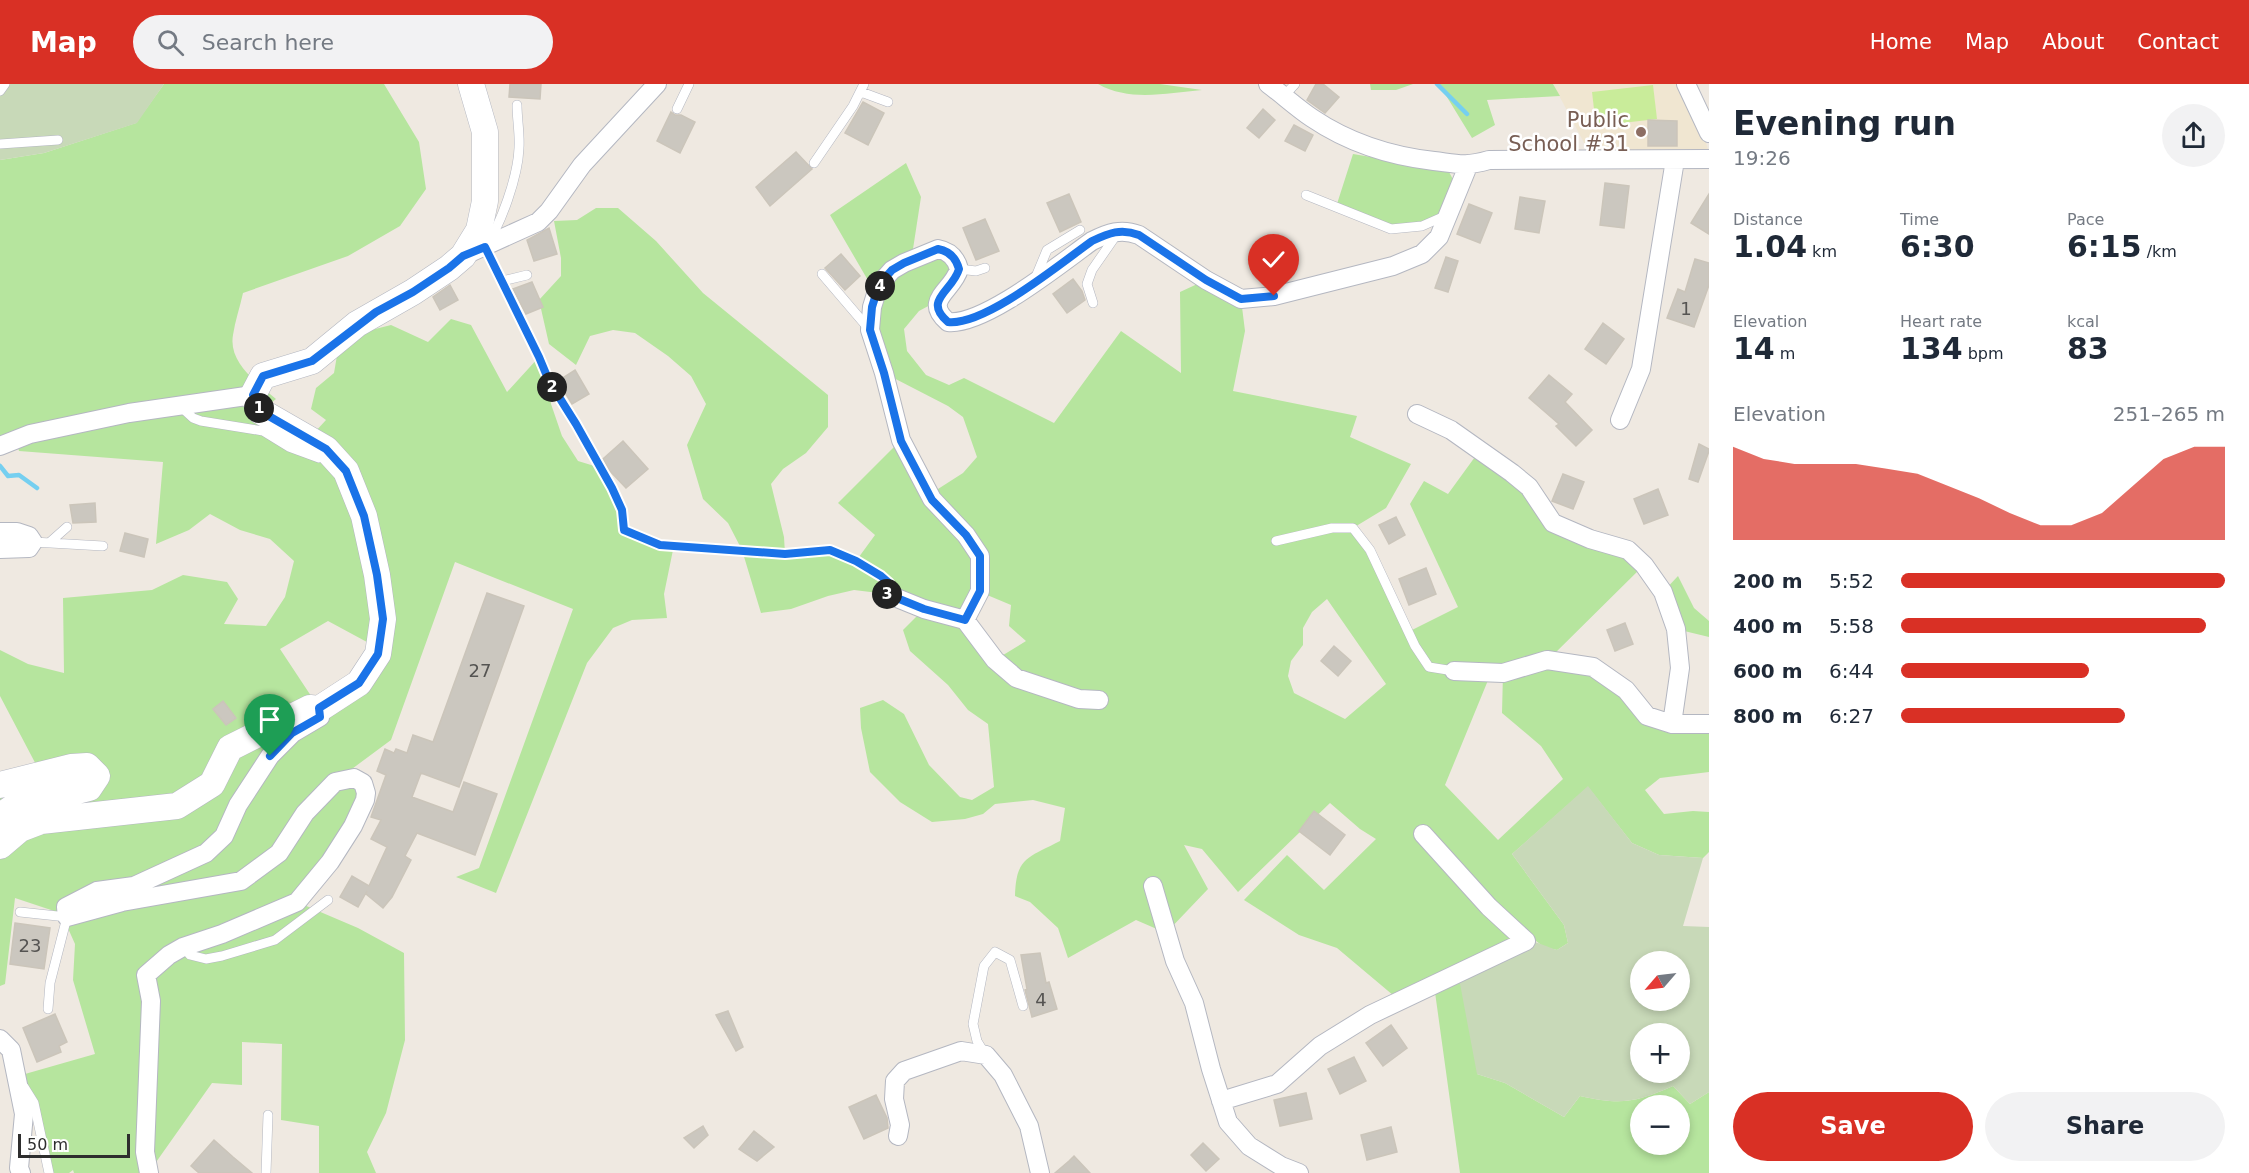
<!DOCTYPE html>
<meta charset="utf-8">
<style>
:root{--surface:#fff;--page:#f2f2f3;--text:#1f2937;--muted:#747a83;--accent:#d93025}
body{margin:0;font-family:"DejaVu Sans",sans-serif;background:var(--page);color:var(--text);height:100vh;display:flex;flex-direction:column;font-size:22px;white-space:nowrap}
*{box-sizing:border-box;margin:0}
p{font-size:20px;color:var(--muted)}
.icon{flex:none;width:33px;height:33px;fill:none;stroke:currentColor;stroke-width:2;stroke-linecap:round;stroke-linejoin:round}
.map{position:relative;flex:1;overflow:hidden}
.sheet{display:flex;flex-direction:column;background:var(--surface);width:540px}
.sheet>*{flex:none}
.needle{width:39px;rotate:242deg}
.fabs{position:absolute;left:1630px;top:867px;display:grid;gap:12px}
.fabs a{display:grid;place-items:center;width:60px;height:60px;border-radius:50%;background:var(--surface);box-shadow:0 3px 9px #0003;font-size:30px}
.scale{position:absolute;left:18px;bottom:15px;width:112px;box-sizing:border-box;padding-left:6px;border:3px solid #2e2e2e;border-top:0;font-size:16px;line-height:21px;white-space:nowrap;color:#2e2e2e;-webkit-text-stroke:4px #fff;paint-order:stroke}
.pin{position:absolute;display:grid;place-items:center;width:51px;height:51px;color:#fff;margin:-62px -26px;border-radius:50% 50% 50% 0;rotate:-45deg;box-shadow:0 0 6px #0007}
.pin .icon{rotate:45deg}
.km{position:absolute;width:30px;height:30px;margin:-15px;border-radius:50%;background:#222;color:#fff;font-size:16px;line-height:30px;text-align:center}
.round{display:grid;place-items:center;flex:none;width:63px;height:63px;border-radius:32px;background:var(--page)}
.overview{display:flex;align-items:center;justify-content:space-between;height:102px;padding:0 24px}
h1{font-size:33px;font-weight:600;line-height:45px}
.figures{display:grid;grid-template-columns:repeat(3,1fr);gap:9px;height:102px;padding:6px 24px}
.figures div{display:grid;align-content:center}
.figures b{font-size:30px;font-weight:600}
.figures small{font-size:16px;font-weight:400}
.figures p{font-size:16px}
.chart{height:168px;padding:12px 24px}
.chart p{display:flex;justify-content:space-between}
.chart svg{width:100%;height:108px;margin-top:6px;fill:var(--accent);opacity:.7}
.button{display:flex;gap:12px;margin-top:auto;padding:12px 24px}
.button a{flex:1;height:69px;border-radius:36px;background:var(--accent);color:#fff;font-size:24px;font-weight:600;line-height:69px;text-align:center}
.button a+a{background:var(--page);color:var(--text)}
ul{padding:0 24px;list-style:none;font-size:20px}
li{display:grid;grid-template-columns:96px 72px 1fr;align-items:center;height:45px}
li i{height:15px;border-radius:8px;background:var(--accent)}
header{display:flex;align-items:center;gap:36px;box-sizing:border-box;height:84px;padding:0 30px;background:var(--accent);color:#fff}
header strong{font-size:28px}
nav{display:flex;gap:33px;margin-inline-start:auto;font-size:21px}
.search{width:420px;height:54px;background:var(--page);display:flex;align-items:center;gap:15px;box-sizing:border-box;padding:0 21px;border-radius:33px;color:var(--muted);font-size:22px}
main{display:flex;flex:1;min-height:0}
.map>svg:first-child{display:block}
.education{fill:#f0e6d1}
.green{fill:#b6e59e;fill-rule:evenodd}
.cemetery{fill:#c8d9b8;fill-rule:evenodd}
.pitch{fill:#c9ec9a}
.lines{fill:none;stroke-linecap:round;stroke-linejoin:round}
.stream{stroke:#75cff0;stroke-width:4.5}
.building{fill:#cbc7bf;stroke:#cbc5ba;stroke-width:1.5}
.lane-casing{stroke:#b4b7c1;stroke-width:10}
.street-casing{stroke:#b4b7c1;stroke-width:20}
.secondary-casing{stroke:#b4b7c1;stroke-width:27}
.lane{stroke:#fff;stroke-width:9}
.street{stroke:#fff;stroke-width:18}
.secondary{stroke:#fff;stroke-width:26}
.route-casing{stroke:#fff;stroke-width:12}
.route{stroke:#1a73e8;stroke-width:8}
.education-dot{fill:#8d6e63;stroke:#fff;stroke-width:2}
.labels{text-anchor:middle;stroke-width:5;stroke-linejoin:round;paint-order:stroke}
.number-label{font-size:18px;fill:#555452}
.education-label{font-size:21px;fill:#785e54;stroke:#fff;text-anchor:end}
</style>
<header>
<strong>Map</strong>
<div class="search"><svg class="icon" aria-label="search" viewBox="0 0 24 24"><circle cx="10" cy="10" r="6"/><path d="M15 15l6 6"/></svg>Search here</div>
<nav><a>Home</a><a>Map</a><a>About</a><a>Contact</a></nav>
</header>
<main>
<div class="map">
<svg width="1709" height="1089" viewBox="0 0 1709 1089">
<rect width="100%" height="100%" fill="#efe9e1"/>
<path class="education" d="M 1553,0 L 1681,0 L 1698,31 L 1709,69 L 1591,72 Z"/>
<path class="green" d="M 164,0 L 384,0 L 419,58 L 426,105 L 400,142 L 348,172 L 243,209 C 240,223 235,237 233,251 C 228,279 258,299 276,315 L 267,322 L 314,349 L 326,336 L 311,325 L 316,304 L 334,289 L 340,254 L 391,241 L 428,258 L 451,235 L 471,241 L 507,308 L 539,273 L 549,297 L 551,320 L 562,352 L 578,377 L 601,384 L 612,404 L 624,446 L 674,461 L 664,510 L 667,534 L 632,536 L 613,544 L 587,579 L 496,809 L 456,793 L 479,784 L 573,525 L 455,478 L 391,656 L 337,696 L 366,709 L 297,818 L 358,844 L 404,869 L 405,956 L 386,1029 L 367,1068 L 376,1089 L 319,1089 L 319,1042 L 281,1036 L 282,960 L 242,958 L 242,1001 L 212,999 L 154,1081 L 143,1089 L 74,1089 L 73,1086 L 69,1089 L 49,1089 L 34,1019 L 18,992 L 95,970 L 73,896 L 75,860 L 67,842 L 57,828 L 15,814 L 5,900 L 0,902 L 0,703 L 41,690 L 0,612 L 0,566 L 28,580 L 64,589 L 63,514 L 152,506 L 183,491 L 227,498 L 238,515 L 224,540 L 266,542 L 285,513 L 294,477 L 270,455 L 240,446 L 210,430 L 189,446 L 156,460 L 163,378 L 19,367 L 16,354 L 0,362 L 0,76 L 44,69 L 136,39 ZM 328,537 L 378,564 L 319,624 L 280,565 Z
M 1098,0 L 1160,0 L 1202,6 C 1167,9 1130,18 1098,0 Z
M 1370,0 L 1413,0 L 1396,6 L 1371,6 Z
M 1439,0 L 1553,0 L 1560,12 L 1487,16 L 1495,41 L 1472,54 Z
M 1353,70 L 1448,86 L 1458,105 L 1447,131 L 1422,142 L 1391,145 L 1336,123 Z
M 906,79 L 921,113 L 911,178 L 946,172 L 953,183 L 932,220 L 919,227 L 904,245 L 907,267 L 926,291 L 949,301 L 964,294 L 1054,339 L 1121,247 L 1181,289 L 1180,208 L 1206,196 L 1241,215 L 1245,247 L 1233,307 L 1357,332 L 1350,353 L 1411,380 L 1386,424 L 1353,444 L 1408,548 L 1458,523 L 1410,420 L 1424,397 L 1448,410 L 1480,366 L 1553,439 L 1644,481 L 1548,576 L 1593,583 L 1647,632 L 1709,640 L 1709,688 L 1660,694 L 1645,706 L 1664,730 L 1693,727 L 1709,728 L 1709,768 L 1703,774 L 1659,771 L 1632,759 L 1588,703 L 1512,770 L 1564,841 L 1568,859 L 1557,866 L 1544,863 L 1536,857 L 1477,990 L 1505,999 L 1564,1033 L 1580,1012 C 1621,1021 1634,1019 1673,1002 L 1690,1020 L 1709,1008 L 1709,1089 L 1460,1089 L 1434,901 L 1400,917 L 1337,864 L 1299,851 L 1244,816 L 1287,771 L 1324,806 L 1376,755 L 1360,745 L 1330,719 L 1238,808 L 1202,765 L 1184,761 L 1208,805 L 1166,849 L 1136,836 L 1068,874 L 1058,844 L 1030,818 L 1015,812 C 1016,773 1028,774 1060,757 L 1065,724 L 1033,716 L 995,720 L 983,730 L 965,735 L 932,738 L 900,718 L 870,688 L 861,644 L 860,624 L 883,616 L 904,630 L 929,681 L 960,713 L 972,716 L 994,703 L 988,640 L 968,626 L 948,601 L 910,567 L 903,546 L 923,526 L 887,510 L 854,506 L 828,512 L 791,525 L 761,529 L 742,466 L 728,439 L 703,415 L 687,361 L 706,320 L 691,292 L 668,272 L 635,249 L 613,246 L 590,252 L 576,281 L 549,260 L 539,216 L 561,192 L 561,174 L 554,137 L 577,136 L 596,124 L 618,124 L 656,157 L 703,209 L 828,311 L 828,343 L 806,369 L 783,385 L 771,400 L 784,453 L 785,470 L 830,466 L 856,477 L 875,451 L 838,419 L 901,356 L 933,415 L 938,405 L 963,389 L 977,373 L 963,333 L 948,322 L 884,289 L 873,205 L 830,131 ZM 980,508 L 1011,521 L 1009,542 L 1026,557 L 995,576 L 965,536 ZM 1327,515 L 1386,600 L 1345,635 L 1294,609 L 1288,592 L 1291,577 L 1303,561 L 1303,544 L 1312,528 ZM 1491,589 L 1503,589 L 1502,629 L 1541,662 L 1563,695 L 1498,756 L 1445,701 ZM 1641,1022 L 1680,1022 L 1680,1060 L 1641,1060 Z
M 1678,492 L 1694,524 L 1709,537 L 1709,553 L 1676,545 L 1663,508 Z"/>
<path class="cemetery" d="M 0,0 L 164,0 L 137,39 L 44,69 L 0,76 Z
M 1588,702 L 1632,759 L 1659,771 L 1703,774 L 1683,842 L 1709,843 L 1709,1008 L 1690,1020 L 1673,1002 C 1634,1019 1621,1021 1580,1012 L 1564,1033 L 1505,999 L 1477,990 L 1458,889 L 1526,857 C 1538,857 1546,863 1557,866 L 1568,859 L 1564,841 L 1512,770 ZM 1641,878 L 1680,878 L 1680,916 L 1641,916 ZM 1641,950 L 1680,950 L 1680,988 L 1641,988 Z"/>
<path class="pitch" d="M 1653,1 L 1657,35 L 1596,42 L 1592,8 Z"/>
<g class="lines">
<path class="stream" d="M 1437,0 L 1467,30
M 0,382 L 8,392 L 19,391 L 37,404"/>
</g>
<path class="building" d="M 510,0 L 541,0 L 540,15 L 509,13 Z
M 1316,0 L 1323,0 L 1339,13 L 1325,29 L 1307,16 Z
M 863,18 L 884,29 L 868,61 L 845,49 Z
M 1263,25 L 1275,36 L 1259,54 L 1247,44 Z
M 671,28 L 675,31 L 681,31 L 695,38 L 680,69 L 657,57 Z
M 1648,36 L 1677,37 L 1677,62 L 1648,62 Z
M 1294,41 L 1313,51 L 1305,67 L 1285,57 Z
M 796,68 L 812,85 L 770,122 L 756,103 Z
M 1605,99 L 1629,102 L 1624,144 L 1600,141 Z
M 1069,110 L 1081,138 L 1060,148 L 1047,119 Z
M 1709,110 L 1709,150 L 1691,139 Z
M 1520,113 L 1545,117 L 1539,149 L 1515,145 Z
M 1469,120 L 1492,129 L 1480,159 L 1457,150 Z
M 985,135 L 999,167 L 976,176 L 963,144 Z
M 549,144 L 557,170 L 534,177 L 527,156 Z
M 841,170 L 860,192 L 845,206 L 825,184 Z
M 1446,173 L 1458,177 L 1448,208 L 1435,204 Z
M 1695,175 L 1709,179 L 1709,201 L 1694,243 L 1667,234 L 1678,205 L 1685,208 Z
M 1073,195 L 1082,207 L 1085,216 L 1067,229 L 1053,210 Z
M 532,198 L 543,223 L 526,230 L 513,205 Z
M 450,201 L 458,216 L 440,226 L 433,213 Z
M 1603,239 L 1624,255 L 1606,280 L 1585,265 Z
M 575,286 L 589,310 L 572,320 L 558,297 Z
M 1549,291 L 1572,310 L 1565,318 L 1592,346 L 1576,362 L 1556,342 L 1559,340 L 1529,314 Z
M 623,357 L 648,385 L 626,404 L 609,386 L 603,375 Z
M 1699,360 L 1709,365 L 1709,367 L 1698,398 L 1689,395 Z
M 1563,390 L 1584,398 L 1573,425 L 1552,417 Z
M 1658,405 L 1668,431 L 1644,440 L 1634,415 Z
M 95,419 L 96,438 L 73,439 L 70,421 Z
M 1396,433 L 1405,451 L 1389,460 L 1379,441 Z
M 125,449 L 148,455 L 144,473 L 120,467 Z
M 1426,484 L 1436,510 L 1409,521 L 1399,495 Z
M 487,509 L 524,522 L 459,703 L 421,689 L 412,713 L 453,728 L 464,698 L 497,710 L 475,771 L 417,749 L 405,772 L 411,776 L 392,813 L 383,824 L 366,810 L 367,807 L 358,823 L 340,813 L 352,792 L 369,802 L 387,763 L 371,755 L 381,736 L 371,733 L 386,691 L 377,687 L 385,665 L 394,669 L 396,665 L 407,669 L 413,651 L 433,658 Z
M 1625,539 L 1633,560 L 1615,567 L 1607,546 Z
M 1334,562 L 1351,577 L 1338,592 L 1321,577 Z
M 223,617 L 236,634 L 226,641 L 213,625 Z
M 1314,727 L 1345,751 L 1330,771 L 1299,747 Z
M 15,839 L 50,844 L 44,885 L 10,880 Z
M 1040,869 L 1046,899 L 1049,898 L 1057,925 L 1032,933 L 1025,906 L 1027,905 L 1021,871 Z
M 728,927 L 743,963 L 736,967 L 716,931 Z
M 55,930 L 67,958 L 59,962 L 61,968 L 37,978 L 23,944 Z
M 1391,941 L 1407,964 L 1383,982 L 1366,959 Z
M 1354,973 L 1366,997 L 1340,1010 L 1328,985 Z
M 1306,1009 L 1312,1035 L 1280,1042 L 1274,1016 Z
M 876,1011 L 887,1034 L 888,1044 L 864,1055 L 849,1023 Z
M 703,1042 L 708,1051 L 694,1064 L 684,1054 Z
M 1391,1043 L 1397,1068 L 1367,1076 L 1361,1051 Z
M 754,1047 L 774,1063 L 757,1077 L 739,1065 Z
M 214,1056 L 233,1073 L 252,1089 L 199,1089 L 191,1082 Z
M 1203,1059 L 1219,1075 L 1206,1087 L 1191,1071 Z
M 1074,1072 L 1090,1089 L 1055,1089 L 1069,1077 Z"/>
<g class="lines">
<defs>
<path id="lane" d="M 0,7 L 5,0
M 861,8 L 888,18
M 1284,12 L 1295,0
M 517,21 C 517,35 520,50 519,64 C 518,92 501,141 485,163 L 539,273 L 549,297 L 576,340 L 612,404 L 622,426 L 624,446 L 660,461 L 785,470 L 830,466 L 856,477 L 881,492 L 889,499 L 887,510
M 677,25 L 689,0
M 0,60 L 58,56
M 814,79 L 853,22 L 864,0
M 1306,111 L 1391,145 L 1422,142 L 1447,131
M 959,185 L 976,187 L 985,184
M 822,190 L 869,245
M 1035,195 L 1047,166 L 1080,146
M 502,197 L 527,191
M 1093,219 L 1087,200 L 1092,186 L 1117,150
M 180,322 L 193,334 L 201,337 L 263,347 L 289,363 L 319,374
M 1276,457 L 1332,444 L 1353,444 L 1370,466 L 1415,562 L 1429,583 L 1454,587
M 33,458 L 103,462
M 49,459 L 67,443
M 20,828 L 67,833 L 50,899 L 48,925
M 183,863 L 190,871 L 206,875 L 222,872 L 275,856 L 328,816
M 985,970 L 977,957 L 973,940 L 984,882 L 995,868 L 1010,876 L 1023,922
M 24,1003 L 34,1019 L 49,1089
M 266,1089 L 268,1031"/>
<path id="street" d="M 1268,0 C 1283,11 1297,24 1312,34 C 1349,59 1390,72 1434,77 C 1458,80 1465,83 1489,76 L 1709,75
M 1686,0 L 1709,49
M 463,172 L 538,138 L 549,127 L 582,81 L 657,0
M 1417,330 L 1451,346 L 1512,389 L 1529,403 L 1553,439 L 1590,455 L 1628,466 L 1644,481 L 1663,508 L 1676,545 L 1680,584 L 1672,640
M 1620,336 L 1641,285 L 1675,76
M 0,362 L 30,350 L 129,329 L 253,311
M 0,448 L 17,448 L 29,452 L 33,458 L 29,464 L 0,465
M 887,510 L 924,525 L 965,536 L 995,576 L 1016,594 L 1079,615 L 1099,616
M 965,536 L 980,507 L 980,472 L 966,451 L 932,415 L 901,356 L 884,289 L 870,246 L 872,223 L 877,207 L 884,195 L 892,186 L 904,179 L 938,165 C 949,167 956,174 959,185 C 953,207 922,216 948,238 C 984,242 1061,179 1092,157 C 1108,149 1121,144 1139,151 L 1206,196 L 1241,215 L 1274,212 L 1393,182 L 1422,170 L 1439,153 L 1468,82
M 1454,587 L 1503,589 L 1547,576 L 1593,583 L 1626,606 L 1647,632 L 1672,640 L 1709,640
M 1153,802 L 1175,877 L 1194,919 L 1211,985 L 1228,1038 L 1249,1062 L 1281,1082 L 1299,1089
M 0,955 L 11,966 L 24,1030 L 19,1084 L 21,1089
M 1221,1017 L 1277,1000 L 1320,962 L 1370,931 L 1526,857 L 1489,823 L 1423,750
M 898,1052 L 900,1041 L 894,1015 L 895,997 L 904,987 L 961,967 L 986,971 L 1003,991 L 1029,1042 L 1040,1089
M 149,1089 L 145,1068 L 151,917 L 146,891 L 169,871 L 183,863 L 222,850 L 297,818 L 330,778 L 353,742 L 365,716 L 366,709 L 363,699 L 354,694 L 335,698 L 305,729 L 279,769 L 241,797 L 122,818 L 67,833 L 66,823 L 97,807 L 134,802 L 206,769 L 224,752 L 238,721 L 270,672 L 293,649 L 320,633 L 319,625"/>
<path id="secondary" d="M 0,701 L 71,683 L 87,682 L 97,692 L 89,704 L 12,724 L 0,732
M 0,762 L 20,745 L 41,737 L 177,722 L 212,700 L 230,664 L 310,624 L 319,625 L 359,599 L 378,570 L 383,535 L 377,491 L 364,432 L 346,387 L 326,365 L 260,327 L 253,311 L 263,292 L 312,277 L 357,240 L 413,208 L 449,184 L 463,172 L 479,146 L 485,117 L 485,48 L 471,0"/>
</defs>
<use href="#lane" class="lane-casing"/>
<use href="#street" class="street-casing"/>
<use href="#secondary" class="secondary-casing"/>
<use href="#lane" class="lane"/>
<use href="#street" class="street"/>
<use href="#secondary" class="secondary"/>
</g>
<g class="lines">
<defs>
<path id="route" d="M 270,672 L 292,649 L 320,633 L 319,624 L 359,599 L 378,570 L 383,535 L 377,491 L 364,432 L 346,387 L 326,365 L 260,327 L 253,311 L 263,292 L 312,277 L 376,228 L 413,208 L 449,184 L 463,172 L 485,163 L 539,273 L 549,297 L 576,340 L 612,404 L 622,426 L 624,446 L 660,461 L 785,470 L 830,466 L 856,477 L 881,492 L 889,499 L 887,510 L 924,525 L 965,536 L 980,507 L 980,472 L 966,451 L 932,416 L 901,357 L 884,289 L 870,246 L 872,223 L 877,207 L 884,195 L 892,186 L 904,179 L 938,165 C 949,167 956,174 959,185 C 953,207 922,216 948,238 C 985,242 1061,179 1092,157 C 1109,149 1121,144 1139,151 L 1206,196 L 1241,215 L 1274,212"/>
</defs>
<use href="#route" class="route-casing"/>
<use href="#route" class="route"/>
</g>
<circle class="education-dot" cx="1641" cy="48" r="6"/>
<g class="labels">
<g class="number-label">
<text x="1686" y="231">1</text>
<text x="480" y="593">27</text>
<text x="30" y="868">23</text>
<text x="1041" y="922">4</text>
</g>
<g class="education-label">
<text x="1629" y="43">Public<tspan x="1629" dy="24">School #31</tspan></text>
</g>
</g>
</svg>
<div class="fabs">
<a><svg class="needle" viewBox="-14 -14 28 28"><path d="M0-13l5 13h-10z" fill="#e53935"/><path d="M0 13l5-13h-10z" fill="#747a83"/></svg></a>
<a>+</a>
<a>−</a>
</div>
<div class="scale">50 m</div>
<div class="pin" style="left:270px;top:672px;background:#1e9e55"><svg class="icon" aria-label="arrive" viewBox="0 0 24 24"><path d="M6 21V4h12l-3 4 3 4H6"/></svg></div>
<div class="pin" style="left:1274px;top:212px;background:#d93025"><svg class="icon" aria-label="check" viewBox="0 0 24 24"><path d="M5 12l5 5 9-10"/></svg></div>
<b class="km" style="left:259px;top:324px">1</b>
<b class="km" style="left:552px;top:303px">2</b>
<b class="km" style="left:887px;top:510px">3</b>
<b class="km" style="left:880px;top:202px">4</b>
</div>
<section class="sheet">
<div class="overview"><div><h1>Evening run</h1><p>19:26</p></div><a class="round"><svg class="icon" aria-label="share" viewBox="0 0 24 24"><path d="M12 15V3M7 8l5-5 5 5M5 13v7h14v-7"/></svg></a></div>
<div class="figures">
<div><p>Distance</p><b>1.04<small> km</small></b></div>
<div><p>Time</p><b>6:30</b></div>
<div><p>Pace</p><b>6:15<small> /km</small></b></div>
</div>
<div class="figures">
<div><p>Elevation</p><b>14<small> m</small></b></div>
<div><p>Heart rate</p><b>134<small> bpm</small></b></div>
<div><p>kcal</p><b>83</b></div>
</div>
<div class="chart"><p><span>Elevation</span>251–265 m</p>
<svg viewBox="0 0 160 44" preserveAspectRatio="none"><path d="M0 44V6L10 11L20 13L30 13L40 13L50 15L60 17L70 22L80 27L90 33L100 38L110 38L120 33L130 22L140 11L150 6L160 6V44z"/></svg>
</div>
<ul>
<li><b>200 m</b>5:52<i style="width:100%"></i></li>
<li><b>400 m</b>5:58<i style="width:94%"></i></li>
<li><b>600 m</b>6:44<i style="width:58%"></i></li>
<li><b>800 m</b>6:27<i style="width:69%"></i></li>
</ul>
<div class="button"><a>Save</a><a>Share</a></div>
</section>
</main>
